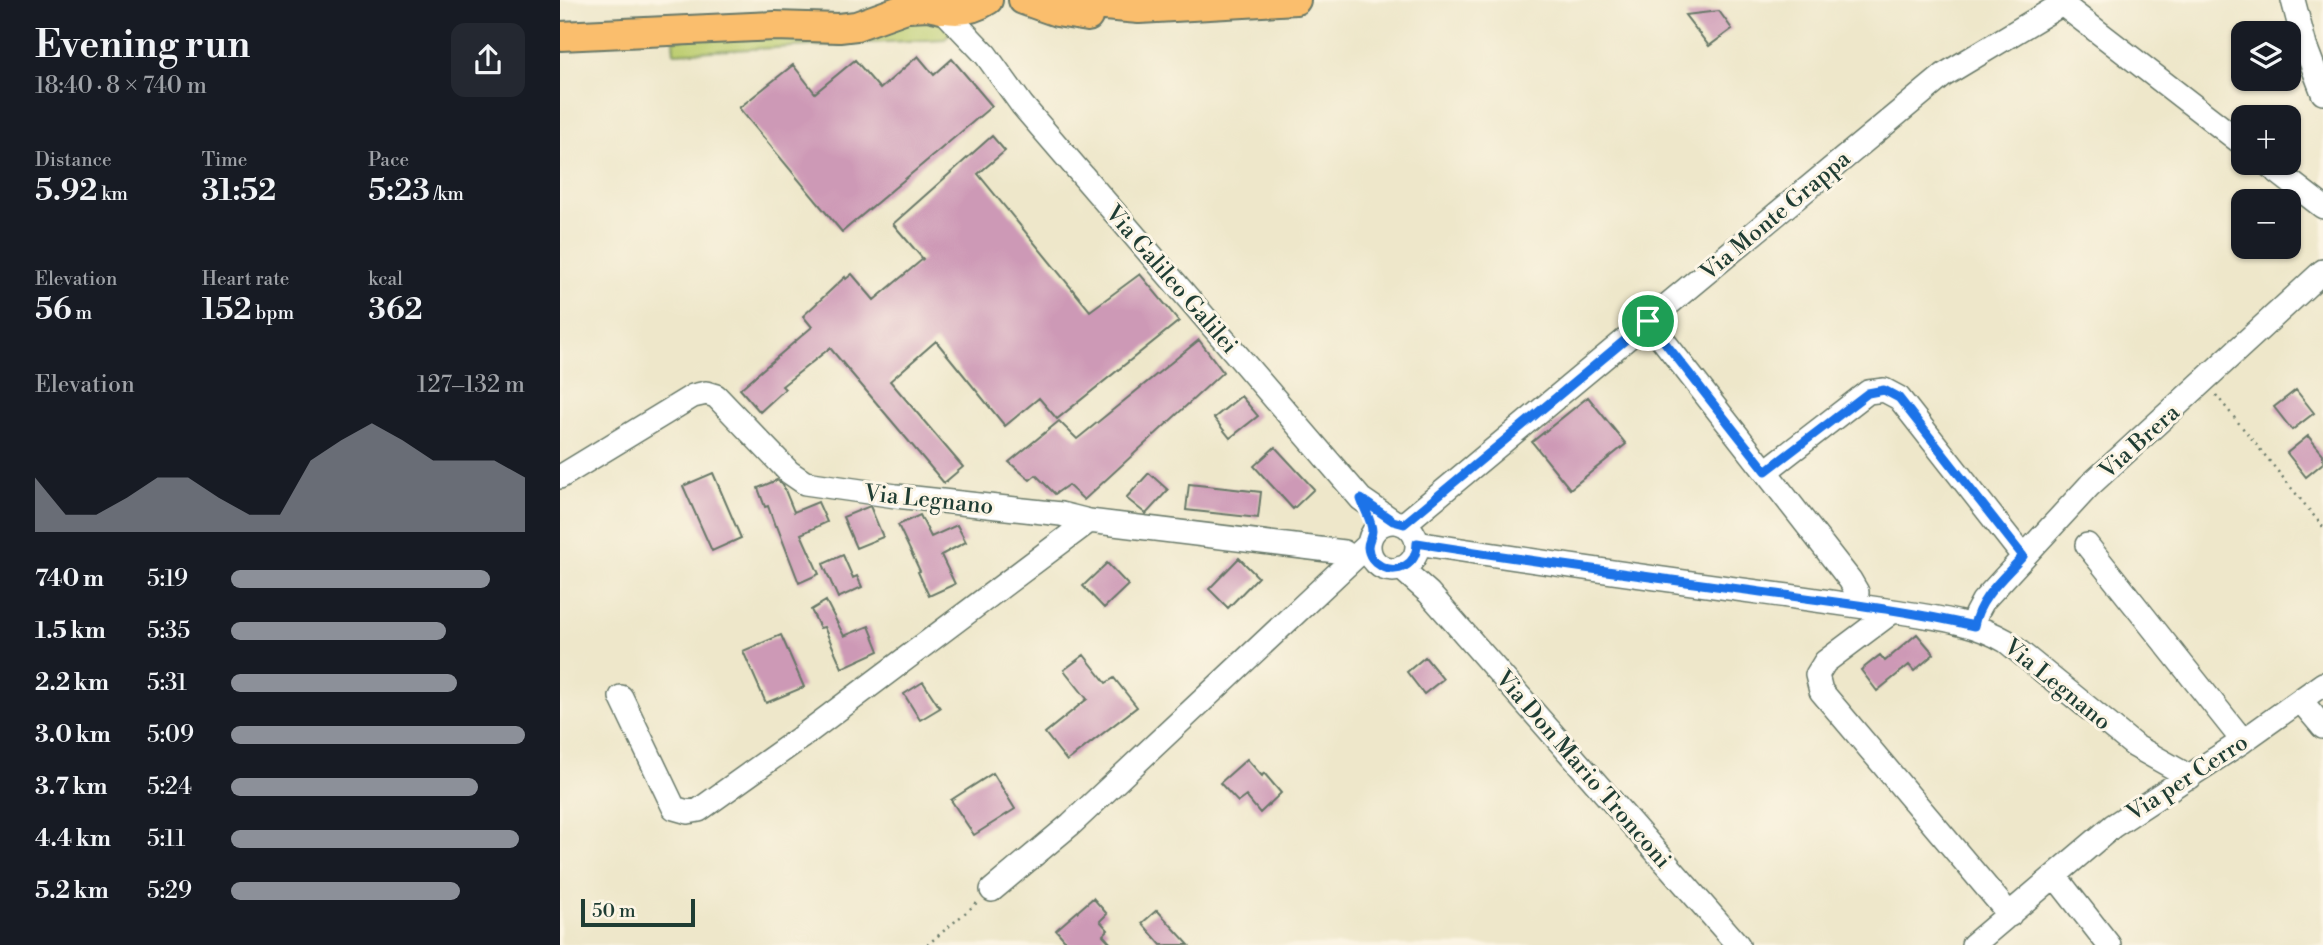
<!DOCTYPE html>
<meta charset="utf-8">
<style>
:root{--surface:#171b24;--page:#242831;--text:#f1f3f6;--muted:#9ea1a6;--accent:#8c9099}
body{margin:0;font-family:"Libre Bodoni",serif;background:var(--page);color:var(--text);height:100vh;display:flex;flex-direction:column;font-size:26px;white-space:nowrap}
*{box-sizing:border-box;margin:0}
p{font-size:23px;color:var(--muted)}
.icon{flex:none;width:38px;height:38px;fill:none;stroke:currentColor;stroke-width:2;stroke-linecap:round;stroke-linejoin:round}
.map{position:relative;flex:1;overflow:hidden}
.sheet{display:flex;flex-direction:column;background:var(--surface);width:560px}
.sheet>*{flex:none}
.fabs{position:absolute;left:1671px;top:21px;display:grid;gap:14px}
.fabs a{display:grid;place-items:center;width:70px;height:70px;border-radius:14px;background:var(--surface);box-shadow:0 2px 5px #0004;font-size:35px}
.scale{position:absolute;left:21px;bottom:18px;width:114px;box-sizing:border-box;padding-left:7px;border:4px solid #1f3d34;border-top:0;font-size:19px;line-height:24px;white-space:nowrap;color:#1f3d34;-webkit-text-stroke:5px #fcf5e5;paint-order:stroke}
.pin{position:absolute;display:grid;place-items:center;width:60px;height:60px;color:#fff;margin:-30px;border:4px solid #fff;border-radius:50%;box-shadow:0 2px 7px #0007}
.round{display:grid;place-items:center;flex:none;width:74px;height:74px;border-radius:14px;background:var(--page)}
.overview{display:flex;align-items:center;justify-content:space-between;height:119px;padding:0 35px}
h1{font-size:38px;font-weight:600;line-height:52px}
.stats{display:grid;grid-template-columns:repeat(3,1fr);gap:10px;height:119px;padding:7px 35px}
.stats div{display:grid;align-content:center}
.stats b{font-size:30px;font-weight:600}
.stats small{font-size:19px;font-weight:400}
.stats p{font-size:19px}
.chart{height:196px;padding:14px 35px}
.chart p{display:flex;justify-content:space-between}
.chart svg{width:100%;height:126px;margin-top:7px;fill:var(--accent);opacity:.7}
ul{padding:0 35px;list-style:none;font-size:23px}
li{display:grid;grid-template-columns:112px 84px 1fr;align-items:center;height:52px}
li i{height:18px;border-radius:9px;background:var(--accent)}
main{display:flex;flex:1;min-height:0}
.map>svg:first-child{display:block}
.green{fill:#bdce71;stroke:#6e8652;stroke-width:2}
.building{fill:#cd99b6}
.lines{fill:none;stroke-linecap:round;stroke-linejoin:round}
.minor-casing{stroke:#677868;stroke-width:26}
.major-casing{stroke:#677868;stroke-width:32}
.path{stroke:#677868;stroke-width:2.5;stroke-dasharray:2 5;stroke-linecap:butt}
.minor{stroke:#fff;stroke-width:23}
.major{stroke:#fabe6d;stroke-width:28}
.route-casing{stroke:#fff;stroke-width:14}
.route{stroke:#1a73e8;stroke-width:9}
.labels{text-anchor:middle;stroke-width:6;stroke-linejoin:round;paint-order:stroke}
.street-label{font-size:23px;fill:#1f3d34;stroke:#fcf5e5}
</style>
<main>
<section class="sheet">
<div class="overview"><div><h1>Evening run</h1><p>18:40 · 8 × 740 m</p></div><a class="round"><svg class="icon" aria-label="share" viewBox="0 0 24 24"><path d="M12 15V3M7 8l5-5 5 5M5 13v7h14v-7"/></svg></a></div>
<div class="stats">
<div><p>Distance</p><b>5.92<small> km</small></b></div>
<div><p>Time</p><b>31:52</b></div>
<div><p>Pace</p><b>5:23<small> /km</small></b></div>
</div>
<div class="stats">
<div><p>Elevation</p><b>56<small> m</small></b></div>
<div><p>Heart rate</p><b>152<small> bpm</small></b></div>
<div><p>kcal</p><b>362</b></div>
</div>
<div class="chart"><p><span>Elevation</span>127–132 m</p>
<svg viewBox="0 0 160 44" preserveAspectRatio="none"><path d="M0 44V25L10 38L20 38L30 32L40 25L50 25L60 32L70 38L80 38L90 19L100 12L110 6L120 12L130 19L140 19L150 19L160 25V44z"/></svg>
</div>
<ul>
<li><b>740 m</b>5:19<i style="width:88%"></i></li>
<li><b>1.5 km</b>5:35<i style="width:73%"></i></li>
<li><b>2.2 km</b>5:31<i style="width:77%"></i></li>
<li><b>3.0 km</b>5:09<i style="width:100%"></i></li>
<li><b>3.7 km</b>5:24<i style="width:84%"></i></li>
<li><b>4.4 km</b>5:11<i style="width:98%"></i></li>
<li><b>5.2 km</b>5:29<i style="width:78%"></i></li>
</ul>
</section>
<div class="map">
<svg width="1763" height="945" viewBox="0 0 1763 945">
<rect width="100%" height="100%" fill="#fcf5e5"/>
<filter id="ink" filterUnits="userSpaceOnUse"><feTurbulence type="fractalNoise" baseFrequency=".0143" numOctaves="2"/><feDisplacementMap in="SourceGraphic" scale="14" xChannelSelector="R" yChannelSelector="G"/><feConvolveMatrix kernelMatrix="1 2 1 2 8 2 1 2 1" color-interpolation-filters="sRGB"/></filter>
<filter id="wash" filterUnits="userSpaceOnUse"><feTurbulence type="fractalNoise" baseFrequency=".00686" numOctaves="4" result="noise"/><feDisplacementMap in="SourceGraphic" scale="28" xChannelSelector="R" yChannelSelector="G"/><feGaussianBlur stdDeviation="1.57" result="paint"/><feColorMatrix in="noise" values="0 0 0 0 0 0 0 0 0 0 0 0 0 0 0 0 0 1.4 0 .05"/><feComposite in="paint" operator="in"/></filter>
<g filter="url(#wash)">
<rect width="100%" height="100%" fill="#eee7ca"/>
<path class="green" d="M 365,12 L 392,29 L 385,39 L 114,53 L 113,40 Z"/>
<g id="blocks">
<path class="building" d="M 1159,11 L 1172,29 L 1149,46 L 1125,15 Z
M 358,56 L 374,75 L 392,59 L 432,106 L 282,232 L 179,108 L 233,65 L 255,93 L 295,60 L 320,89 Z
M 432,136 L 445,151 L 418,174 L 530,311 L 580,274 L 619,321 L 497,419 L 479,398 L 445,426 L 376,341 L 330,381 L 403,467 L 384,483 L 270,348 L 222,386 L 225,389 L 200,412 L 180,389 L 252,327 L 243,316 L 285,277 L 286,279 L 292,274 L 314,300 L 363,259 L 333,224 Z
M 639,340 L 663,372 L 524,500 L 508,485 L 495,494 L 476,475 L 470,480 L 449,462 L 499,421 L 517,439 Z
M 1736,390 L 1754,413 L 1732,430 L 1714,407 Z
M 681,396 L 698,416 L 670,438 L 654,418 Z
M 1028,397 L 1066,444 L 1010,489 L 972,442 Z
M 1748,436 L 1763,454 L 1763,463 L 1746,477 L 1727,453 Z
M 715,447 L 754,489 L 733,509 L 694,466 Z
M 153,473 L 181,538 L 152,551 L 123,486 Z
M 589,473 L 608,490 L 586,514 L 566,498 Z
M 217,480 L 223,485 L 234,512 L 258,502 L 267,522 L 241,534 L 259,574 L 239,583 L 217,526 L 215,526 L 208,506 L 205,507 L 198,488 Z
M 629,484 L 701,492 L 698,518 L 626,510 Z
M 310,506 L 323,537 L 296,548 L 283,517 Z
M 360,515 L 371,537 L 397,525 L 406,542 L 381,555 L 395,584 L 369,596 L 358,572 L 360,571 L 338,525 Z
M 283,555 L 293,578 L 297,576 L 302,587 L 278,598 L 263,564 Z
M 679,558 L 698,577 L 668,608 L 649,589 Z
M 547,563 L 568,585 L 544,608 L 523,586 Z
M 266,601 L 284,636 L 309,626 L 319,651 L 282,668 L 264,627 L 260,628 L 251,610 Z
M 1357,634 L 1374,654 L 1354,671 L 1349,665 L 1317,691 L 1301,670 L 1320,655 L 1325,661 Z
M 221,635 L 244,687 L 206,703 L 183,651 Z
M 524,655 L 546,683 L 554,678 L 577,707 L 507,761 L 485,733 L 527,699 L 504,670 Z
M 865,657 L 883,679 L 864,694 L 847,672 Z
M 363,682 L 380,708 L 360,720 L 344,694 Z
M 687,759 L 702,776 L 704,773 L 721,793 L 700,813 L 686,796 L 678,802 L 660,783 Z
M 433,773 L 455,809 L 414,835 L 391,800 Z
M 533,898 L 547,914 L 540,921 L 548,930 L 543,935 L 552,945 L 509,945 L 496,930 Z
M 597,910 L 629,945 L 601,945 L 582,923 Z"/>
</g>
</g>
<g filter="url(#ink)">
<use href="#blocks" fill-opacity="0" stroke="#677868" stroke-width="2"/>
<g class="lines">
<defs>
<path id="minor" d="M 1499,0 L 1502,4 L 1684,145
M 1733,0 L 1745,46 L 1763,93
M 382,9 L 426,55 L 462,105 L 801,499 L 833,521
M 1706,163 L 1763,207
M 1088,321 L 1290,580 L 1297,592 L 1296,605
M 1206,471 L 1308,392 L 1324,390 L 1339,398 L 1463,556
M 0,477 L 133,396 L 146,393 L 156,396 L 229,472 L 245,483 L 336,496 L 501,514 L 529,521 L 784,552 L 792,559
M809 546a24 24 0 1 1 48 0a24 24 0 1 1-48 0Z
M 844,524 L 1384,75 L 1502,4
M 857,543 C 982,563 1109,580 1235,597 C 1270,602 1305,607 1340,612 C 1377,618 1414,622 1446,641 L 1575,746 L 1630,777
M 1527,545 L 1683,741
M 841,568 L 869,593 L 1178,945
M 1333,611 L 1265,662 L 1257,675 L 1261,691 L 1450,915
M 1414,626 L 1416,614 L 1423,601 L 1529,486 L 1763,271
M 61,697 L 114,808 L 128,812 L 139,810 L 240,738 L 529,521
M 1741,701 L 1763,727
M 1495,876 L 1549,945
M 432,890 L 511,824 L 808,545
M 1413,945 L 1553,826 L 1683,741 L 1763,684"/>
<path id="major" d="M 463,0 L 497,12 L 528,17
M 509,0 L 521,4 L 579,9 L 736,0
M 364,4 C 388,11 407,14 428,0
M 0,36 L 215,26 L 279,28 L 296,26 L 349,7 L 368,6 L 382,9"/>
</defs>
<use href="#minor" class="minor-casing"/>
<use href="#major" class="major-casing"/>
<path class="path" d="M 1656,395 L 1763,527
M 367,945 L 418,902"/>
<use href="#minor" class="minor"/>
<use href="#major" class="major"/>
</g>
</g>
<g class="lines" filter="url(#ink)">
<defs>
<path id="route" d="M 1088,321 L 1206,471 L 1308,393 L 1324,390 L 1339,398 L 1463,556 C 1445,577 1419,597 1414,626 C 1342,609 1267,601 1194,591 C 1081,576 969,561 857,543 C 857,553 854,561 845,566 C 830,575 809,564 808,547 C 808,541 812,536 812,531 C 812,521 804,509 801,499 L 833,521 L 844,524 Z"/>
</defs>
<use href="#route" class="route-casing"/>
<use href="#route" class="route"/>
</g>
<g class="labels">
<g class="street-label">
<text transform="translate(1215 215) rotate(-40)" y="8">Via Monte Grappa</text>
<text transform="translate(612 279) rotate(49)" y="8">Via Galileo Galilei</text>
<text transform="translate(1579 441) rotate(-42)" y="8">Via Brera</text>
<text transform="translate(369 499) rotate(6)" y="8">Via Legnano</text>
<text transform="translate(1498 684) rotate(39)" y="8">Via Legnano</text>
<text transform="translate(1024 769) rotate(49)" y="8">Via Don Mario Tronconi</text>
<text transform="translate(1627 777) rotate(-33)" y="8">Via per Cerro</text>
</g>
</g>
</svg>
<div class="fabs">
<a><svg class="icon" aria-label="layers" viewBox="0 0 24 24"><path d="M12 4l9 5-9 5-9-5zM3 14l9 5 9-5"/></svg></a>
<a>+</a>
<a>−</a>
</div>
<div class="scale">50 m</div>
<div class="pin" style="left:1088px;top:321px;background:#1e9e55"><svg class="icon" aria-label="arrive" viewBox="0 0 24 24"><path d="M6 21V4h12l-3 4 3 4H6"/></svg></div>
</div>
</main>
